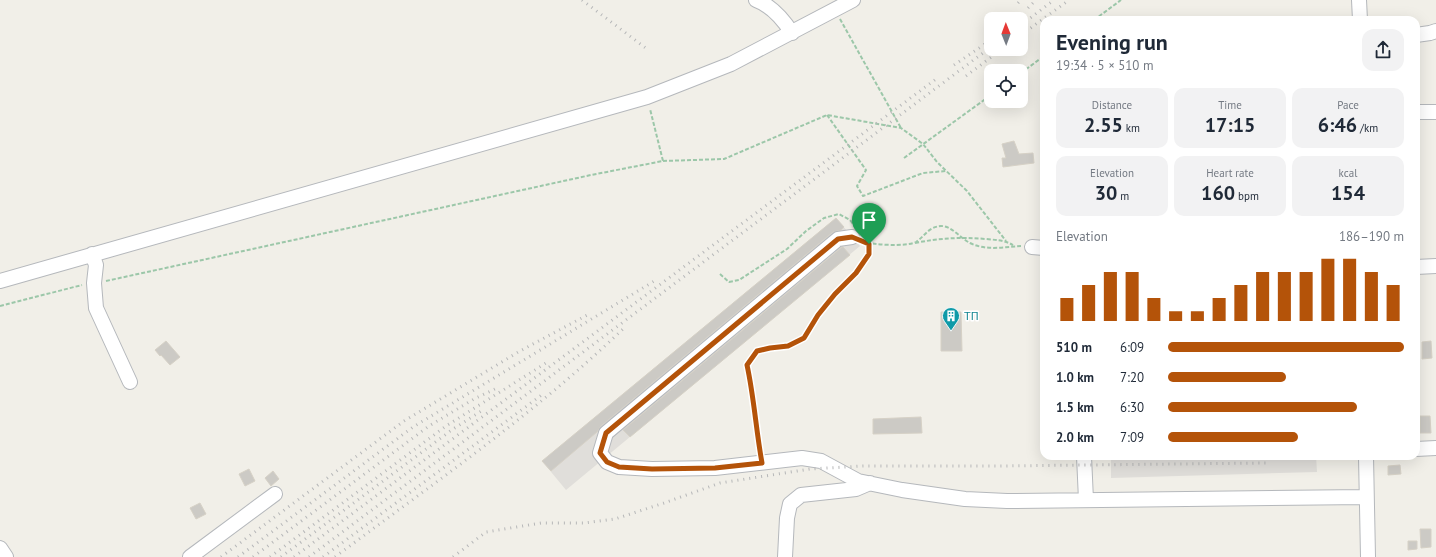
<!DOCTYPE html>
<meta charset="utf-8">
<style>
:root{--surface:#fff;--page:#f2f2f3;--text:#1f2937;--muted:#747a83;--accent:#b45309}
body{margin:0;font-family:"PT Sans",sans-serif;background:var(--page);color:var(--text);height:100vh;display:flex;flex-direction:column;font-size:15px;white-space:nowrap}
*{box-sizing:border-box;margin:0}
p{font-size:13px;color:var(--muted)}
.icon{flex:none;width:22px;height:22px;fill:none;stroke:currentColor;stroke-width:2;stroke-linecap:round;stroke-linejoin:round}
.map{position:relative;flex:1;overflow:hidden}
.drawer{position:absolute;left:1040px;top:16px;width:380px;height:444px;display:flex;flex-direction:column;background:var(--surface);border-radius:12px;box-shadow:0 4px 16px #0002}
.drawer>*{flex:none}
.needle{width:26px;rotate:359deg}
.tools{position:absolute;left:984px;top:12px;display:grid;gap:8px}
.tools a{display:grid;place-items:center;width:44px;height:44px;border-radius:8px;background:var(--surface);box-shadow:0 4px 16px #0002;font-size:20px}
.pin{position:absolute;display:grid;place-items:center;width:34px;height:34px;color:#fff;margin:-41px -17px;border-radius:50% 50% 50% 0;rotate:-45deg;box-shadow:0 0 4px #0007}
.pin .icon{rotate:45deg}
.round{display:grid;place-items:center;flex:none;width:42px;height:42px;border-radius:12px;background:var(--page)}
.head{display:flex;align-items:center;justify-content:space-between;height:68px;padding:0 16px}
h1{font-size:22px;font-weight:800;line-height:30px}
.figures{display:grid;grid-template-columns:repeat(3,1fr);gap:6px;height:68px;padding:4px 16px}
.figures div{display:grid;align-content:center;border-radius:10px;background:var(--page);text-align:center}
.figures b{font-size:20px;font-weight:800}
.figures small{font-size:11px;font-weight:400}
.figures p{font-size:11px}
.chart{height:112px;padding:8px 16px}
.chart p{display:flex;justify-content:space-between}
.chart svg{width:100%;height:72px;margin-top:4px;stroke:var(--accent);stroke-width:6}
ul{padding:0 16px;list-style:none;font-size:13px}
li{display:grid;grid-template-columns:64px 48px 1fr;align-items:center;height:30px}
li i{height:10px;border-radius:5px;background:var(--accent)}
.map>svg:first-child{display:block}
.industrial{fill:#e0deda}
.building{fill:#cccac5;stroke:#d6d1c6}
.lines{fill:none;stroke-linecap:round;stroke-linejoin:round}
.minor-casing{stroke:#b5b8bc;stroke-width:16}
.path{stroke:#9cc7a9;stroke-width:2;stroke-dasharray:4 2;stroke-linecap:butt}
.minor{stroke:#fff;stroke-width:14}
.rail{stroke:#b6b7b8;stroke-width:3;stroke-dasharray:1 5;stroke-linecap:butt}
.route-casing{stroke:#fff;stroke-width:8}
.route{stroke:#b45309;stroke-width:5}
.labels{text-anchor:middle;stroke-width:3;stroke-linejoin:round;paint-order:stroke}
.culture-label{font-size:12px;fill:#0d838f;stroke:#fff;text-anchor:start}
</style>
<div class="map">
<svg width="1436" height="557" viewBox="0 0 1436 557">
<rect width="100%" height="100%" fill="#f1efe8"/>
<path class="industrial" d="M 836,218 L 860,246 L 566,490 L 542,461 Z
M 1111,456 L 1316,456 L 1317,472 L 1111,478 Z"/>
<path class="building" d="M 1014,141 L 1019,154 L 1033,153 L 1034,163 L 1003,167 L 1002,158 L 1006,158 L 1002,144 Z
M 836,218 L 844,227 L 841,230 L 833,232 L 601,426 L 597,432 L 551,471 L 542,461 Z
M 842,247 L 843,247 L 850,255 L 630,437 L 623,430 Z
M 941,312 L 961,312 L 962,351 L 941,351 Z
M 166,341 L 180,357 L 170,365 L 161,355 L 160,356 L 155,350 Z
M 1431,341 L 1432,358 L 1422,359 L 1422,342 Z
M 1420,416 L 1430,416 L 1431,433 L 1420,433 Z
M 921,417 L 922,433 L 873,434 L 873,419 Z
M 1400,465 L 1401,474 L 1388,475 L 1388,466 Z
M 249,469 L 255,481 L 245,486 L 239,474 Z
M 273,471 L 279,479 L 271,486 L 265,478 Z
M 200,503 L 206,514 L 196,519 L 190,508 Z
M 1420,529 L 1431,529 L 1431,547 L 1421,548 Z
M 1408,541 L 1417,541 L 1417,549 L 1408,550 Z"/>
<g class="lines">
<defs>
<path id="minor" d="M 756,0 C 772,6 783,19 792,33
M 1359,0 L 1360,20
M 1416,35 L 1430,33 L 1436,31
M 1416,112 L 1436,112
M 852,237 L 838,239 L 606,433 L 600,453 L 607,462 L 619,467 L 652,469 L 715,468 L 802,458 L 821,461 L 858,481 L 902,490 L 965,499 L 1007,501 L 1366,497
M 1032,247 L 1044,248
M 92,254 L 96,265 L 94,283 L 96,308 L 130,382
M 1416,267 L 1436,266
M 0,281 L 647,97 L 731,64 L 853,0
M 1416,449 L 1436,448
M 1084,456 L 1086,500
M 1366,456 L 1368,557
M 0,548 L 6,557
M 190,557 L 275,494
M 785,557 L 787,518 L 790,504 L 801,495 L 856,489 L 870,483"/>
</defs>
<use href="#minor" class="minor-casing"/>
<path class="path" d="M 840,19 L 901,128
M 1094,20 L 1121,0
M 1021,73 L 1044,56
M 827,115 L 866,170 L 857,186 L 863,196 L 923,173 L 946,171
M 904,158 L 991,95
M 663,161 L 724,159 L 827,115 L 901,128 L 923,144 L 937,162 L 967,191 L 1006,241
M 861,241 C 872,245 907,247 916,242 C 925,236 928,227 941,226 C 952,226 960,238 970,243 C 986,251 1004,247 1021,246
M 915,243 C 940,238 961,237 986,239 C 996,240 1004,240 1013,245
M 720,274 L 729,282 L 739,280 L 787,249 L 806,231 L 824,218 L 839,214 L 850,220 L 854,225
M 106,281 L 591,175 L 663,161 L 650,109
M 0,306 L 82,285
M 760,451 C 754,422 753,393 747,365 L 757,351 L 770,348 L 788,346 L 804,338 L 818,315 L 835,294 L 856,273 L 869,254 L 869,244 L 864,238"/>
<use href="#minor" class="minor"/>
<path class="rail" d="M 582,0 L 647,49
M 1018,3 L 1021,0
M 1028,8 L 1036,0
M 1021,25 L 1054,0
M 1021,35 L 1069,0
M 954,65 L 991,40
M 966,76 L 1002,49
M 221,557 L 404,421 L 520,351 L 591,313
M 238,557 L 413,427 L 656,280
M 253,557 L 429,426 L 474,399 L 499,387
M 270,557 L 446,426 L 546,363
M 281,557 L 453,429 L 483,410
M 294,557 L 936,79
M 309,557 L 991,47
M 323,557 L 543,394
M 335,557 C 434,483 536,413 625,327
M 453,557 L 486,532 L 541,523 L 584,523 L 615,519 L 664,503 L 720,483 L 810,469 L 863,466 L 998,466 L 1266,463"/>
</g>
<g class="lines">
<defs>
<path id="route" d="M 852,237 L 869,244 L 869,254 L 856,273 L 835,294 L 818,315 L 804,338 L 788,346 L 770,348 L 757,351 L 747,365 C 754,397 756,430 762,463 L 715,468 L 652,469 L 619,467 L 607,462 L 600,453 L 606,433 L 838,239 Z"/>
</defs>
<use href="#route" class="route-casing"/>
<use href="#route" class="route"/>
</g>
<defs>
<symbol id="building-pin" viewBox="-11 -11 22 30"><path d="M0 17L-7.5 6A9.5 9.5 0 1 1 7.5 6Z" fill="#0f9aa8" stroke="#fff"/><path d="M-4-6H4V6H1V3H-1V6H-4ZM-2.5-4.3h1.7v1.8h-1.7ZM.8-4.3h1.7v1.8H.8ZM-2.5-1h1.7V.8h-1.7ZM.8-1h1.7V.8H.8Z" fill="#fff"/></symbol>
</defs>
<g fill-rule="evenodd">
<use href="#building-pin" x="941" y="306" width="20" height="27"/>
</g>
<g class="labels">
<g class="culture-label">
<text x="964" y="320">ТП</text>
</g>
</g>
</svg>
<div class="tools">
<a><svg class="needle" viewBox="-14 -14 28 28"><path d="M0-13l5 13h-10z" fill="#e53935"/><path d="M0 13l5-13h-10z" fill="#747a83"/></svg></a>
<a><svg class="icon" aria-label="locate" viewBox="0 0 24 24"><circle cx="12" cy="12" r="6"/><path d="M12 2v4M12 18v4M2 12h4M18 12h4"/></svg></a>
</div>
<div class="pin" style="left:869px;top:244px;background:#1e9e55"><svg class="icon" aria-label="arrive" viewBox="0 0 24 24"><path d="M6 21V4h12l-3 4 3 4H6"/></svg></div>
<section class="drawer">
<div class="head"><div><h1>Evening run</h1><p>19:34 · 5 × 510 m</p></div><a class="round"><svg class="icon" aria-label="share" viewBox="0 0 24 24"><path d="M12 15V3M7 8l5-5 5 5M5 13v7h14v-7"/></svg></a></div>
<div class="figures">
<div><p>Distance</p><b>2.55<small> km</small></b></div>
<div><p>Time</p><b>17:15</b></div>
<div><p>Pace</p><b>6:46<small> /km</small></b></div>
</div>
<div class="figures">
<div><p>Elevation</p><b>30<small> m</small></b></div>
<div><p>Heart rate</p><b>160<small> bpm</small></b></div>
<div><p>kcal</p><b>154</b></div>
</div>
<div class="chart"><p><span>Elevation</span>186–190 m</p>
<svg viewBox="0 0 160 44" preserveAspectRatio="none"><path d="M5 44V30M15 44V22M25 44V14M35 44V14M45 44V30M55 44V38M65 44V38M75 44V30M85 44V22M95 44V14M105 44V14M115 44V14M125 44V6M135 44V6M145 44V14M155 44V22"/></svg>
</div>
<ul>
<li><b>510 m</b>6:09<i style="width:100%"></i></li>
<li><b>1.0 km</b>7:20<i style="width:50%"></i></li>
<li><b>1.5 km</b>6:30<i style="width:80%"></i></li>
<li><b>2.0 km</b>7:09<i style="width:55%"></i></li>
</ul>
</section>
</div>
